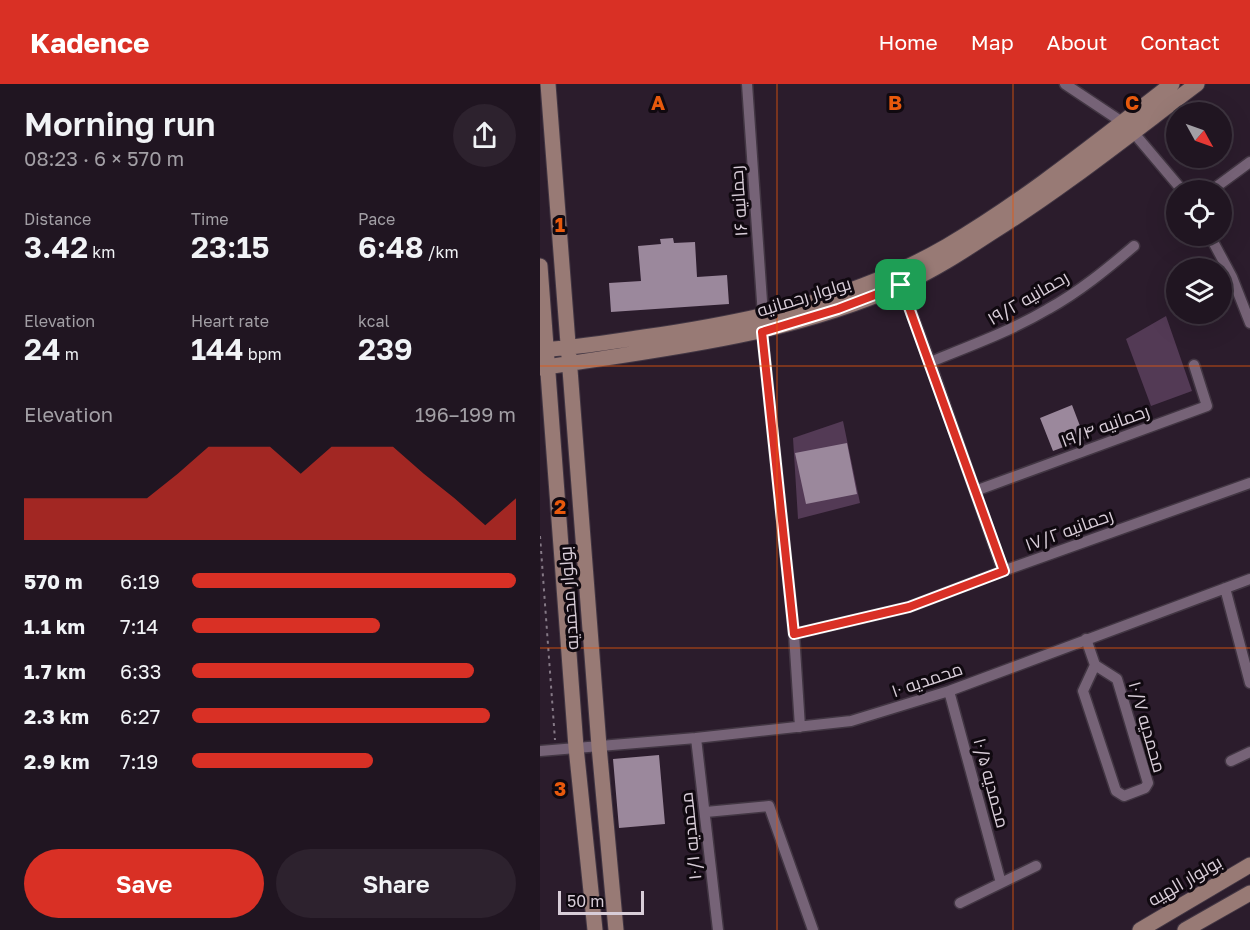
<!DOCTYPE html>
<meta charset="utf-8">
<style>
:root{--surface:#201521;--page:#2d222e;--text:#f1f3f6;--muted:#a29fa5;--line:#3d343f;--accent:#d93025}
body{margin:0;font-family:"Golos Text",Cairo,sans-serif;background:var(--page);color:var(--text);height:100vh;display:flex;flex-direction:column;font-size:22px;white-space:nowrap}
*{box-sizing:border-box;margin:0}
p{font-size:20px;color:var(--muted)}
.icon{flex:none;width:33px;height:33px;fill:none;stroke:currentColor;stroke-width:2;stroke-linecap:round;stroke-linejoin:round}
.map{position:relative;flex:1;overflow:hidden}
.details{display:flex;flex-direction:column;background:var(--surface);width:540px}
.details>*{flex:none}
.needle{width:39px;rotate:130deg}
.controls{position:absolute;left:626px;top:18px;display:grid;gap:12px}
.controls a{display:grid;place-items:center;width:66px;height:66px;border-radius:50%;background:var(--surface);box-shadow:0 6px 24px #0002,0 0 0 2px var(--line);font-size:30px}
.scale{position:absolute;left:18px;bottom:15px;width:86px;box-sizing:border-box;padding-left:6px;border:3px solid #d8cdd8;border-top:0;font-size:16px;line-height:21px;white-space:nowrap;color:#d8cdd8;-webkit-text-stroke:4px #100910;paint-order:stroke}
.pin{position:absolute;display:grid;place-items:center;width:51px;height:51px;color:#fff;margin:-26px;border-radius:12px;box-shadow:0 3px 9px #0006}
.round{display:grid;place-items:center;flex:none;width:63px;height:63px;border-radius:32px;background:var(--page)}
.head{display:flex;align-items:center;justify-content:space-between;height:102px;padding:0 24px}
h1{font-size:33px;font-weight:600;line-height:45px}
.stats{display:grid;grid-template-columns:repeat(3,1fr);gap:9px;height:102px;padding:6px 24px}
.stats div{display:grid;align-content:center}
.stats b{font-size:30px;font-weight:600}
.stats small{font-size:16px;font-weight:400}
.stats p{font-size:16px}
.chart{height:168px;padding:12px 24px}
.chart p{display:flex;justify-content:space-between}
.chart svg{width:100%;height:108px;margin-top:6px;fill:var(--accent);opacity:.7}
.action{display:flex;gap:12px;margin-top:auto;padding:12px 24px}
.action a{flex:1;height:69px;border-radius:36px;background:var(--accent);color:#fff;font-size:24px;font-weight:600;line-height:69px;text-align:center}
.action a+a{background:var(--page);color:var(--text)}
ul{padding:0 24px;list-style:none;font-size:20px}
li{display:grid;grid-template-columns:96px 72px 1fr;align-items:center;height:45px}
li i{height:15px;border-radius:8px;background:var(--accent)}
header{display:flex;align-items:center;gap:36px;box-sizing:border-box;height:84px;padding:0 30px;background:var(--accent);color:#fff}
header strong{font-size:28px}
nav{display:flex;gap:33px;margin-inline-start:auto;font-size:21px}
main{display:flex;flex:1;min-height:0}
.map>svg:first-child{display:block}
.green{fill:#533a55}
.building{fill:#9b889c}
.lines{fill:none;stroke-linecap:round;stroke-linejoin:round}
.minor-casing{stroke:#423643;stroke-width:13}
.secondary-casing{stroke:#423643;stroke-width:17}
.path{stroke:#857986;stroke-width:2;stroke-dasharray:3 4.5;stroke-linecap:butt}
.minor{stroke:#766377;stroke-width:10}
.secondary{stroke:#987a75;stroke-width:15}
.route-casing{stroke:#fff;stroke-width:12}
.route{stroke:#d93025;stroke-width:8}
.grid{fill:none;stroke:#e8590c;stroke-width:1.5;stroke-opacity:0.55}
.labels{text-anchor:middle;stroke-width:6;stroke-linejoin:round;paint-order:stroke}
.street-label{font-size:18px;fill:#d8cdd8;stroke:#100910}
.grid-label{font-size:20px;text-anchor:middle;font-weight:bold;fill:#e8590c;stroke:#100910;stroke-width:6;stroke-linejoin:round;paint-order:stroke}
</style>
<header>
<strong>Kadence</strong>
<nav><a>Home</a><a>Map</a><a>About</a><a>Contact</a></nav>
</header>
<main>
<section class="details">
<div class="head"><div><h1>Morning run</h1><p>08:23 · 6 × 570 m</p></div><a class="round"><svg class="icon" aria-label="share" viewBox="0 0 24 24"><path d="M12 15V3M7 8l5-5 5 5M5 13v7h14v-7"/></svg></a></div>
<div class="stats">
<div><p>Distance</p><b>3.42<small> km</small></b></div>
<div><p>Time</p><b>23:15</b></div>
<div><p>Pace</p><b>6:48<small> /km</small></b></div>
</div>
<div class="stats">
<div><p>Elevation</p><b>24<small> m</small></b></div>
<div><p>Heart rate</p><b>144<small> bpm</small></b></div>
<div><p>kcal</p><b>239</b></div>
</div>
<div class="chart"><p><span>Elevation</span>196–199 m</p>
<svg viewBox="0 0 160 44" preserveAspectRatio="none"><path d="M0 44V27L10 27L20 27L30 27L40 27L50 17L60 6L70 6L80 6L90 17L100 6L110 6L120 6L130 17L140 27L150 38L160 27V44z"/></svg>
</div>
<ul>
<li><b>570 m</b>6:19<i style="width:100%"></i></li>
<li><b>1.1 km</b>7:14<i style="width:58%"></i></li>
<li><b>1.7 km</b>6:33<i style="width:87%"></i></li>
<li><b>2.3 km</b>6:27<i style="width:92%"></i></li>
<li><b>2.9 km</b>7:19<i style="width:56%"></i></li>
</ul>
<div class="action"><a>Save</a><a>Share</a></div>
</section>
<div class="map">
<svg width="710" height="846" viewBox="0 0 710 846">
<rect width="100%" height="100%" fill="#2b1c2c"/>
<path class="green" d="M 626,232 L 652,307 L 611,322 L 586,255 Z
M 303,337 L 320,419 L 258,435 L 253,354 Z"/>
<path class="building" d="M 133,154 L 134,159 L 155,158 L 157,193 L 187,191 L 189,220 L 71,228 L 69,199 L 101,197 L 98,162 L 121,160 L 120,155 Z
M 532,321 L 545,355 L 513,367 L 500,334 Z
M 307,359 L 317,410 L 266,420 L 255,369 Z
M 119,671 L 125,740 L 79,744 L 73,675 Z"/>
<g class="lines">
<defs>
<path id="minor" d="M 207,0 L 223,232
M 525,0 L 582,38
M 593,48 L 642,106
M 672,106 L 710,78
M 670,152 L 692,193 L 710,239
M 361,201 L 390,278 L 463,487
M 222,247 L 254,550 L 260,643
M 390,278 C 430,262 471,247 508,225 C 539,208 567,185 594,162
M 435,407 L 667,322 L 654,281
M 685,504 L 710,599
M 254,550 L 369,523 L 463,487 L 710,399
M 546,555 L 555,581 L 543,607 L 576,707 L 584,712 L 605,704 L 608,699 L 577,595 L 555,581
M 409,607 L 461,799
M 156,654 L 178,846
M 0,667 L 156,654 L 311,637 L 409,607 L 710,495
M 691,677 L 710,668
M 166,728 L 229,722 L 273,846
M 420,819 L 496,782"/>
<path id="secondary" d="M 8,0 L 59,662 L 76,846
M 0,182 L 36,663 L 55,846
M 0,266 C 34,264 70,258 104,253 C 208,238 314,216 407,162 C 487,115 559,56 632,0
M 0,284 C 121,265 248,252 361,201 C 393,187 422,168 451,149 C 523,104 589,51 657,0
M 600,846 L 710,781
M 645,846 L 710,809"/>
</defs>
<use href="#minor" class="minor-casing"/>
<use href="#secondary" class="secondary-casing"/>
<path class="path" d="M 0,452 L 15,656"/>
<use href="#minor" class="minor"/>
<use href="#secondary" class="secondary"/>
</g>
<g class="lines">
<defs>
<path id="route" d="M 361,201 L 464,487 L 369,523 L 254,550 L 222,248 L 298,225 Z"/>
</defs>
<use href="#route" class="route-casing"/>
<use href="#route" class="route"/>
</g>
<path class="grid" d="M 237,0 L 237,846M 473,0 L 473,846M 0,282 L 710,282M 0,564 L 710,564"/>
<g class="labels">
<g class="street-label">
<text transform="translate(199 117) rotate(-94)" y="6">رحمانیه ۱۶</text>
<text transform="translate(264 213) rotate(-17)" y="6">بولوار رحمانیه</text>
<text transform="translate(488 214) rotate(-30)" y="6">رحمانیه ۱۹/۲</text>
<text transform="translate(565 342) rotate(-20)" y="6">رحمانیه ۱۹/۴</text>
<text transform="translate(529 446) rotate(-20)" y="6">رحمانیه ۱۷/۲</text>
<text transform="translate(29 514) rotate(-94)" y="6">بولوار محمدیه</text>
<text transform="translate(387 596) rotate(-19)" y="6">محمدیه ۱۰</text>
<text transform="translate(607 643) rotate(74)" y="6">محمدیه ۱۰/۷</text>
<text transform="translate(451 699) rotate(75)" y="6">محمدیه ۱۰/۵</text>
<text transform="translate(151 752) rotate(-96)" y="6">محمدیه ۱۰/۱</text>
<text transform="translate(645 797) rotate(-30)" y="6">بولوار الهیه</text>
</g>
</g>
<g class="grid-label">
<text x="118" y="26">A</text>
<text x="355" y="26">B</text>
<text x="592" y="26">C</text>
<text x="20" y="148">1</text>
<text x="20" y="430">2</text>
<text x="20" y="712">3</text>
</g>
</svg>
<div class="controls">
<a><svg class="needle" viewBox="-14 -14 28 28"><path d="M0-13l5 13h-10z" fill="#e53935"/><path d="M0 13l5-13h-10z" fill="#a29fa5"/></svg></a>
<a><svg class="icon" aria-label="locate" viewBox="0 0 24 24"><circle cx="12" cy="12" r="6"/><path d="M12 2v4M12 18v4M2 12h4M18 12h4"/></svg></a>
<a><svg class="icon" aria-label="layers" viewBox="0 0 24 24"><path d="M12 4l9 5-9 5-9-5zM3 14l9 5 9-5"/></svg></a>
</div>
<div class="scale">50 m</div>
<div class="pin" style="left:361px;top:201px;background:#1e9e55"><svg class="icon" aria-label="arrive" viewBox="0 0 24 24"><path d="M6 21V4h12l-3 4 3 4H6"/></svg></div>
</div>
</main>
